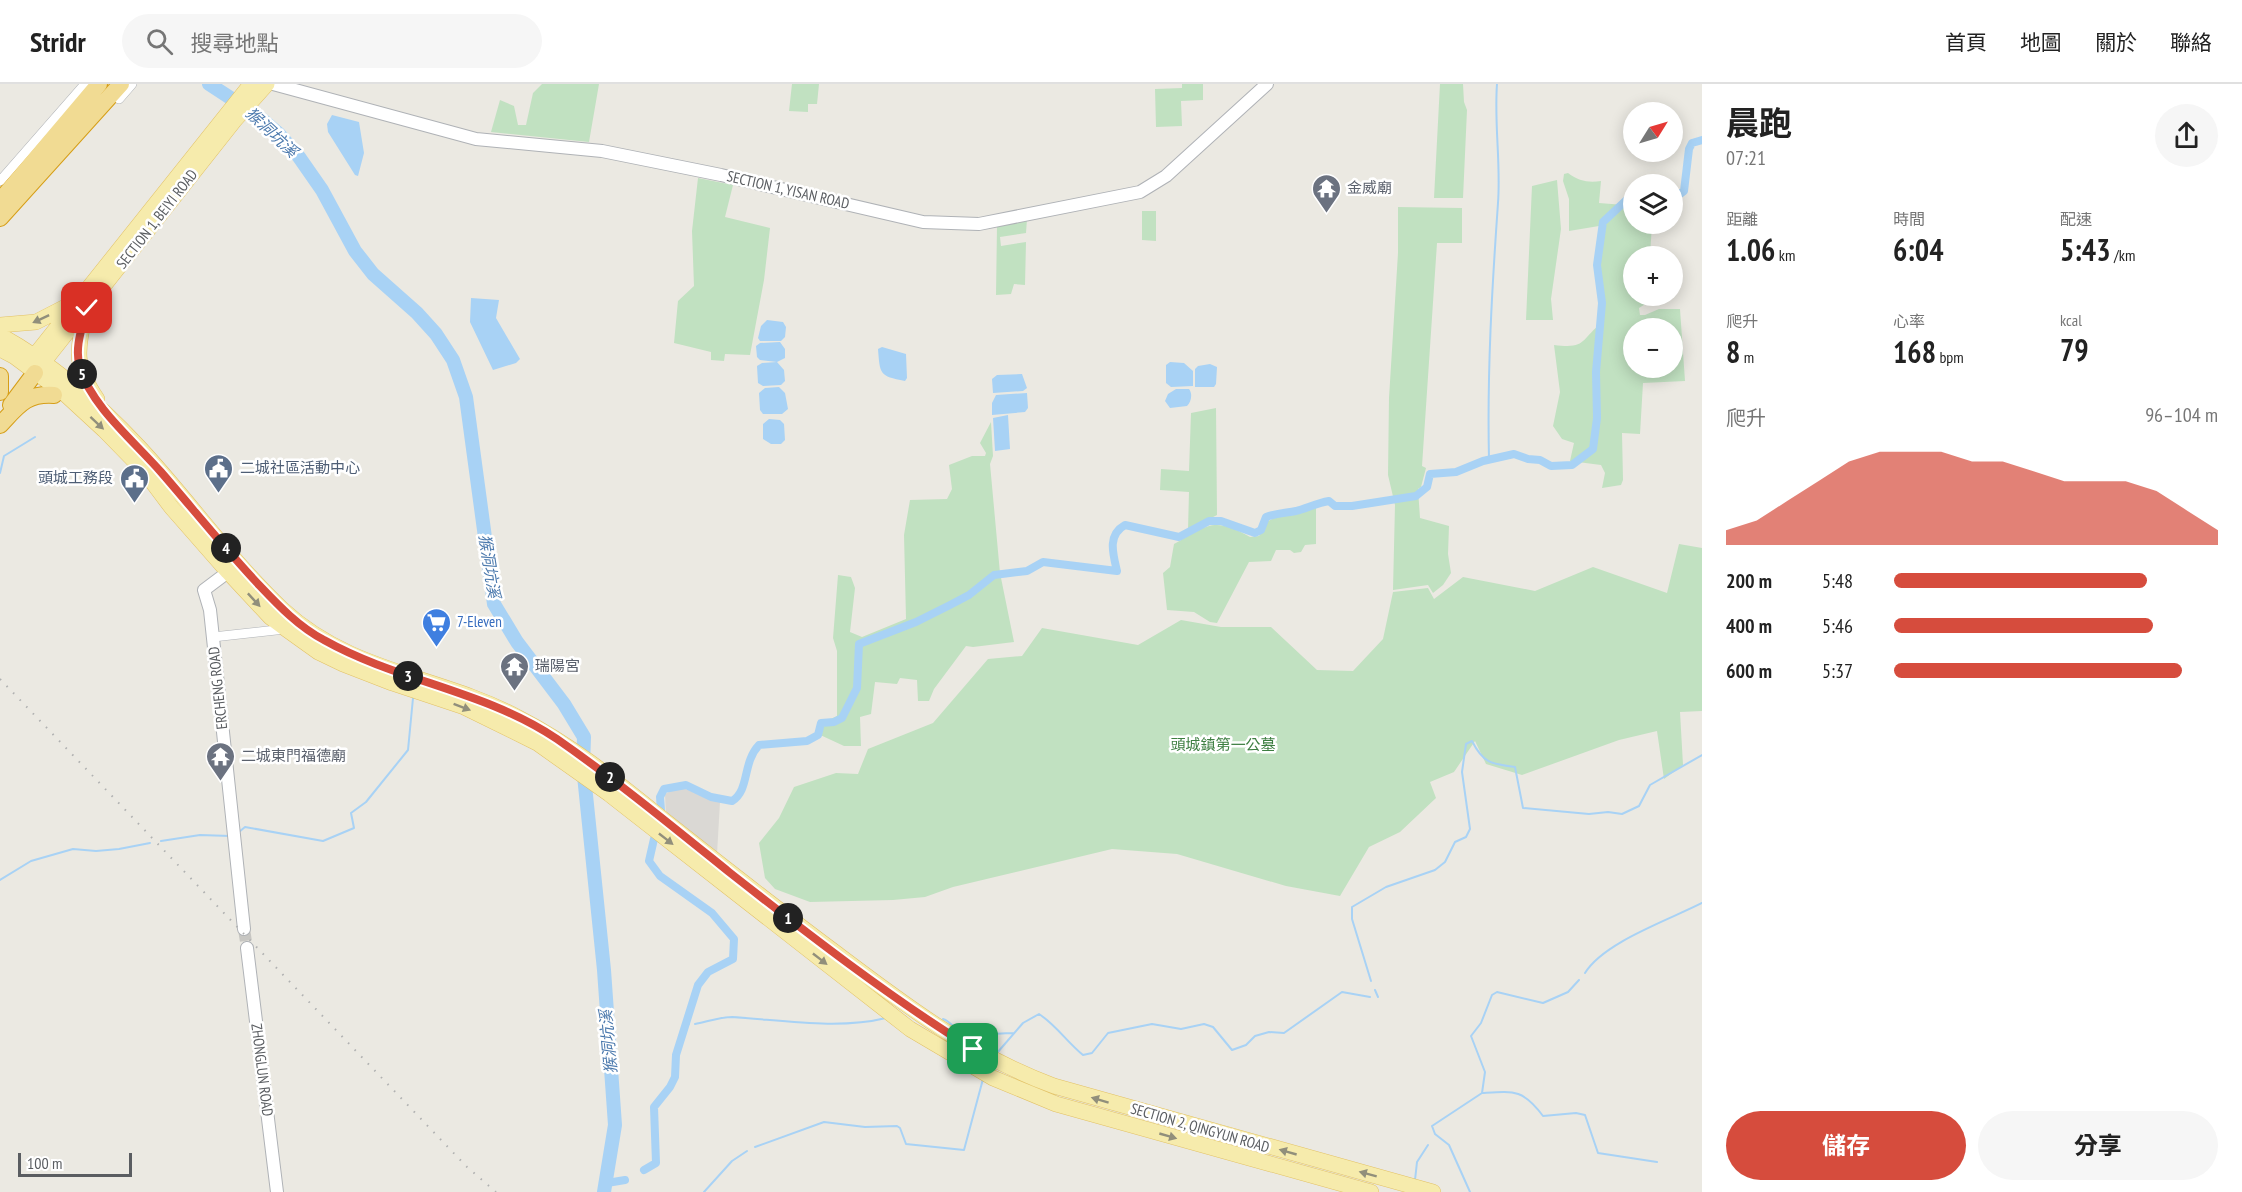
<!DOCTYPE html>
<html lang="zh-TW">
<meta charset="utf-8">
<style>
:root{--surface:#fff;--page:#f6f6f6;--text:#222;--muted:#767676;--line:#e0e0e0;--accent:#d64c3d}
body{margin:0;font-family:"PT Sans Narrow","Noto Sans TC",sans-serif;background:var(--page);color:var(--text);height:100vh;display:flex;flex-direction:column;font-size:22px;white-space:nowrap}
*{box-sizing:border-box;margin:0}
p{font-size:20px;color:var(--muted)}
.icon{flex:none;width:33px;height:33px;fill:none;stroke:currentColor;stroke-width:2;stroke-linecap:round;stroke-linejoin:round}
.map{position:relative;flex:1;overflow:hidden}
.side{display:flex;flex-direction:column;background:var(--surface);width:540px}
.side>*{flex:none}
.needle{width:39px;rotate:53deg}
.controls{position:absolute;left:1623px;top:18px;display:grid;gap:12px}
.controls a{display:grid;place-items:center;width:60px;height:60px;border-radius:50%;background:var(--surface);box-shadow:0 3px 15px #0003;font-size:30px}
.scale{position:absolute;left:18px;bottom:15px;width:114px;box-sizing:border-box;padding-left:6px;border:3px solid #5a5d61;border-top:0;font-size:16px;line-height:21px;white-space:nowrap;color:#5a5d61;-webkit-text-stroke:4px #fff;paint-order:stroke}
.pin{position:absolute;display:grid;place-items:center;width:51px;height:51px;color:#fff;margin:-26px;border-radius:12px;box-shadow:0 3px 9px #0006}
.km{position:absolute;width:30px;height:30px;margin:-15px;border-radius:50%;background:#222;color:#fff;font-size:16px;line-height:30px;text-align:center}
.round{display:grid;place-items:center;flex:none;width:63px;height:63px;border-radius:32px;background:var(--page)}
.overview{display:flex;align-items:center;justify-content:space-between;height:102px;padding:0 24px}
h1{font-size:33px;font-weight:700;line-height:45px}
.figures{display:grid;grid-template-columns:repeat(3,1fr);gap:9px;height:102px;padding:6px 24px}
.figures div{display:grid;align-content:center}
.figures b{font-size:30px;font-weight:700}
.figures small{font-size:16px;font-weight:400}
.figures p{font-size:16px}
.chart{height:168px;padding:12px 24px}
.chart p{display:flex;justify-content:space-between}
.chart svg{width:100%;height:108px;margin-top:6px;fill:var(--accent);opacity:.7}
.button{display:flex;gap:12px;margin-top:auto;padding:12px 24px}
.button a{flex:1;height:69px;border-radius:36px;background:var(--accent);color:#fff;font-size:24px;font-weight:700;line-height:69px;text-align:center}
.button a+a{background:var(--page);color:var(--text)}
ul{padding:0 24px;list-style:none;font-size:20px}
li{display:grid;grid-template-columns:96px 72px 1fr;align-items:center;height:45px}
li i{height:15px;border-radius:8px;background:var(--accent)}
header{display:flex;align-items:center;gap:36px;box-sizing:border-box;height:84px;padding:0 30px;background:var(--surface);border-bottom:2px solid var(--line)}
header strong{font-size:28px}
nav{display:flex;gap:33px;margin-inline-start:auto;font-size:21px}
.search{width:420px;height:54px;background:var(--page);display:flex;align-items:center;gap:15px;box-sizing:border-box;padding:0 21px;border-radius:33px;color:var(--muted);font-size:22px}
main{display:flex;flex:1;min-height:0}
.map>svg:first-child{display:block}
.industrial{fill:#dad8d4}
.green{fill:#c1e1c1;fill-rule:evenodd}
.water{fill:#a8d2f5}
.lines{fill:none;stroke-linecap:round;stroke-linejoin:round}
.stream{stroke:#a8d2f5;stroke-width:2}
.canal{stroke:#a8d2f5;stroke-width:8}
.river{stroke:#a8d2f5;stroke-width:14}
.tertiary-tunnel{stroke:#c7c6c2;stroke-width:12;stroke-dasharray:12 6;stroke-linecap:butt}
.minor-casing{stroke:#afb2b6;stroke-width:10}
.tertiary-casing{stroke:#afb2b6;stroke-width:14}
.primary-casing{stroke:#e2c165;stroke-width:16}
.motorway-casing{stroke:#d69e17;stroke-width:18}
.minor{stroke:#fff;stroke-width:9}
.tertiary{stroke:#fff;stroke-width:12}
.primary{stroke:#f6ebac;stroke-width:15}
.motorway{stroke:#f1db93;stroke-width:16}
.rail{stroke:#b0b1b1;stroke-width:2;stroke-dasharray:1.5 8;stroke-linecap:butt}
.oneway{fill:#918f7b}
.route-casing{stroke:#fff;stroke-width:12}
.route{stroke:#d64c3d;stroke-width:8}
.labels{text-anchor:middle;stroke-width:5;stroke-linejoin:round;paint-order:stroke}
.worship-label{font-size:15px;fill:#5b616d;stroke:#fff;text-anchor:start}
.street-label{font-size:15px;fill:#5a5d61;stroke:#fff}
.service-label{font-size:15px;fill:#4e5e75;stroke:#fff;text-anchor:start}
.shop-label{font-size:15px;fill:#366cbe;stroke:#fff;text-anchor:start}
.park-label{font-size:15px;fill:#3d7e41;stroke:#fff}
.water-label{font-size:16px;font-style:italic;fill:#4b79ad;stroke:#fff}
</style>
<header>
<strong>Stridr</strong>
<div class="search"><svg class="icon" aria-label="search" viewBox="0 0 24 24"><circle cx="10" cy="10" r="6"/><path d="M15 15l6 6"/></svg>搜尋地點</div>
<nav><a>首頁</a><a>地圖</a><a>關於</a><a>聯絡</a></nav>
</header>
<main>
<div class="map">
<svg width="1702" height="1108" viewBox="0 0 1702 1108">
<rect width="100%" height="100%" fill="#ebe9e2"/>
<path class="industrial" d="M 683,704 L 720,718 L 717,770 L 666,731 L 665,710 L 675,705 Z"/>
<path class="green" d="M 542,0 L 599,0 L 589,58 L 491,48 L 500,16 L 514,22 L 518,41 L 526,41 L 533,9 Z
M 792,0 L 819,0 L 817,20 L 808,20 L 808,28 L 789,27 Z
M 1182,0 L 1203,0 L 1203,16 L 1181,17 L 1182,42 L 1156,43 L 1155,5 L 1182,4 Z
M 1440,0 L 1463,0 L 1464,18 L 1467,26 L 1463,114 L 1434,114 Z
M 1568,89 C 1579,97 1588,99 1601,97 L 1599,119 L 1624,121 L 1633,115 L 1634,140 L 1652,140 L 1650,172 L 1634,172 L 1634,212 L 1653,212 L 1653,215 L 1639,224 L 1640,231 L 1645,231 L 1659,225 L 1680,225 L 1685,297 L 1643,299 L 1640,350 L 1622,349 L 1623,396 L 1621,401 L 1602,404 L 1605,389 L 1601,381 L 1570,377 L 1574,359 L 1562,355 L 1553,342 L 1560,308 L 1554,261 C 1588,265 1579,256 1603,238 L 1604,215 L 1599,181 L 1605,144 L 1599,142 L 1569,147 L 1569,115 L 1563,97 L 1564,90 ZM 1634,244 L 1672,244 L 1672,284 L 1634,284 Z
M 698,94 L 733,101 L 725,133 L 770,144 L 764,196 L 750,271 L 725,270 L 724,277 L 711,276 L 711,268 L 674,259 L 678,217 L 694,202 L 692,147 Z
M 1557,96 L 1561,145 L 1551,215 L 1553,236 L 1526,236 L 1532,102 Z
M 1398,123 L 1462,124 L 1462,159 L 1437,159 L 1422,382 L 1426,384 L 1421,403 L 1418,405 L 1420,434 L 1449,442 L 1448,470 L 1451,489 L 1443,501 L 1433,509 L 1428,501 L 1393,506 L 1395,421 L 1388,391 L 1389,314 L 1398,169 Z
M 1142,127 L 1156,127 L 1156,157 L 1142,156 Z
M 1027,135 L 1026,149 L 1000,153 L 1001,162 L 1026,158 L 1025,201 L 1014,200 L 1011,210 L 996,211 L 997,142 Z
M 1216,324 L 1217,431 L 1188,446 L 1189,408 L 1160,406 L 1161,385 L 1189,387 L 1191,329 Z
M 991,338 L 993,372 L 990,380 L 1000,489 L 1014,558 L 973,563 L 966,562 L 934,605 L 929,617 L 918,617 L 917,596 L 900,594 L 897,600 L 875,598 L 871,630 L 860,633 L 861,662 L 844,662 L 816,649 L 820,640 L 837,632 L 837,567 L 833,554 L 838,491 L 851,493 L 855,504 L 850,548 L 862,553 L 906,535 L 904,451 L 910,416 L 947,415 L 952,405 L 949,381 L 972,372 L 985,372 L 986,369 L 980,359 Z
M 1316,422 L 1316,460 L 1305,461 L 1301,468 L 1294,469 L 1290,466 L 1276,466 L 1271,477 L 1249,478 L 1217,539 L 1210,538 L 1194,528 L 1167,526 L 1163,489 L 1170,483 L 1174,460 C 1208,441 1213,432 1250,453 L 1259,452 L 1268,437 L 1277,433 L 1294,431 Z
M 1679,460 L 1702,464 L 1702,627 L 1680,628 L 1683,681 L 1664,695 L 1657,647 L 1619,656 L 1522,691 L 1486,680 L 1475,657 L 1454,688 L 1430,698 L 1436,714 L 1400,748 L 1369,763 L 1340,812 L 1286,802 L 1177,770 L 1112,765 L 953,803 L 925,813 L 893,816 L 810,818 L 775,805 L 765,794 L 759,759 L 779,734 L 794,703 L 836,689 L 858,690 L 868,665 L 933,639 L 988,575 L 1022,572 L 1042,544 L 1138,561 L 1181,536 L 1221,543 L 1271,543 L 1317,586 L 1353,587 L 1383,555 L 1393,508 L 1428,504 L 1434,515 L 1463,493 L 1535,507 L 1593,483 L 1667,509 Z"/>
<path class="water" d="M 332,31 L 359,38 L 364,69 L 358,92 L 355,91 L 328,48 L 327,40 Z
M 471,214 L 499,216 L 496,234 L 520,275 L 516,279 L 493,286 L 470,238 Z
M 767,236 L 783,238 L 786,243 L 785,253 L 781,257 L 760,257 L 758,254 L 761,242 Z
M 780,258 L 785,265 L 785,274 L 777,278 L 784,286 L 785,297 L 781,301 L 763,302 L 758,299 L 757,282 L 762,279 L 777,278 L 760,276 L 757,273 L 756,262 L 760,259 Z
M 882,263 L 906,270 L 907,294 L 905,297 C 879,292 880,290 878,265 Z
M 1170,278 L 1184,279 L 1193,287 L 1193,302 L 1171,303 L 1166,299 L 1166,281 Z
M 1210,280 L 1217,283 L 1216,300 L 1214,303 L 1195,303 L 1195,285 L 1198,282 Z
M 1022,290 L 1027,304 L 1023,307 L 993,309 L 992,295 L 997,291 Z
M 779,303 L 785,309 L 788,325 L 782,330 L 763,330 L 760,326 L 759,309 L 765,304 Z
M 1176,305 L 1189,305 C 1193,310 1191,318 1187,322 L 1170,324 L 1165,317 L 1168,310 Z
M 1027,309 L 1028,324 L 1025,328 L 992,331 L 992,319 L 996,311 Z
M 1008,331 L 1010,365 L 995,367 L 993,334 Z
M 769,335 L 780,336 L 784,340 L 785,356 L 781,360 L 771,360 L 763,355 L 763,340 Z"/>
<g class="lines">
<path class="stream" d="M 1489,375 C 1487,289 1492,204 1498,119 C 1501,79 1494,40 1497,0
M 0,389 L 4,372 L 35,353
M 239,748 L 245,743 L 323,757 L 354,744 L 351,729 L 366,718 L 408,666 L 413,614
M 161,757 L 200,751 L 230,752
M 0,796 L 31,777 L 73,765 L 96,767 L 119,765 L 150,759
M 1585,889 C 1604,858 1669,836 1702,819
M 1371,897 L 1352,835 L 1352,823 L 1386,803 L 1435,786 L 1445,778 L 1455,758 L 1466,753 L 1470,745 L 1462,688 L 1466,660 L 1472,657 C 1483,679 1491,680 1515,683 L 1523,724 L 1589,730 L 1608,728 L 1622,730 L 1639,722 L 1650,701 L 1702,671
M 1375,906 L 1378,913
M 943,935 C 950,937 952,943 959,946 C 971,953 1000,949 1014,949
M 695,940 C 706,938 720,933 732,933 C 781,936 838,946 886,934
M 684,941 L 689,940
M 997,969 L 1023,939 L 1039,930 C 1056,941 1067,958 1083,971 L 1092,969 L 1108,949 L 1152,940 L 1181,945 L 1204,940 L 1213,943 L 1232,966 L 1246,961 L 1255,952 L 1269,948 L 1284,949 L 1342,908 L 1370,913
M 1482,1009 C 1514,1007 1523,1005 1543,1032 L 1576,1029 L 1585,1031 L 1598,1069 L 1657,1078
M 1435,1050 L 1432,1042 L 1482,1009 L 1485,988 L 1471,952 L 1481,939 L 1492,911 L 1497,908 L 1543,919 L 1568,908 L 1579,896
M 1435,1050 L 1449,1061 L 1470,1108
M 755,1063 L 824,1038 L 865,1043 L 897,1042 L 900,1044 L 906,1060 L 964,1066 L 983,995
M 1415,1096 L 1417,1078 L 1428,1061
M 704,1108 L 732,1077 L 747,1067"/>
<path class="canal" d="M 1672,109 L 1680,110 L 1684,107 L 1689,65 L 1692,59 L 1702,56
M 661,726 L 660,713 L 664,705 L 686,701 L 711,713 L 732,717 C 750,706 742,679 759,661 L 807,657 L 818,651 L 821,639 L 834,638 L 842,634 L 857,604 L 859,560 L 916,538 L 950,521 L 969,511 L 994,491 L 1027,487 L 1043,478 L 1117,487 C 1113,470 1107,451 1125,441 L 1179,453 L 1209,437 L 1221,437 L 1255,449 L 1261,446 L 1266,433 C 1277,429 1285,429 1296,427 C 1307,424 1317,419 1329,417 L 1335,422 L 1352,422 L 1416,412 L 1427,403 L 1430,390 L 1456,388 L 1483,377 L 1514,370 L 1528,375 L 1540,376 L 1551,382 L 1572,381 L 1593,365 L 1597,334 L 1596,288 L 1602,219 L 1597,181 L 1603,138 L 1634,109
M 644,1086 L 656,1079 L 654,1023 L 670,1003 L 675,993 L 676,971 L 698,901 L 708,888 L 733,875 L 734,855 L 712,829 L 660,792 L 649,777 L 654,755
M 607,1099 L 625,1096"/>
<path class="river" d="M 209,0 L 258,32 L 279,50 L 299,73 L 322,106 L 355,167 L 373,190 L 417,229 L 436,250 L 453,276 L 466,313 L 494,520 L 517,558 L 564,620 L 584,653 L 583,682 L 604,886 L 615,1041 L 604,1108"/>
<path class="tertiary-tunnel" d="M 244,845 L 247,864"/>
<defs>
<path id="minor" d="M 119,15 L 132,0
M 0,97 L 85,0
M 213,553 L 285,545"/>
<path id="tertiary" d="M 273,0 L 476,55 L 602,67 L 721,91 L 923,138 L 979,140 L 1140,108 L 1166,92 L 1267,0
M 235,485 L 228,488 L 204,506 L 210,526 L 244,845
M 247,864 L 277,1108"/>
<path id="primary" d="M 85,231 C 76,268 75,283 97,315
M 0,241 L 36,238 L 71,220
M 0,251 C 52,280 97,318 138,362 C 187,414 229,475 282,525 C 352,590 439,591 519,634 C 572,661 618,699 664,736 C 721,781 778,826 836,869 C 905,921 972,972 1054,1002 L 1433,1108
M 0,265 L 15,273 L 66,311 L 104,346 L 144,387 L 171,423 L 228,488 L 270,533 L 286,545 L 318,568 L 343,580 L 392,599 L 464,623 L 537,659 L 609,710 L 910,945 L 993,994 L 1056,1020 L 1371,1108
M 28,280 L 251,0
M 38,285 L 234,37 L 267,0"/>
<path id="motorway" d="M 0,117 L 99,0
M 0,134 L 121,0
M 0,292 L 0,308
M 11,321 L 35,289
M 0,341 C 18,322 26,309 54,311"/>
</defs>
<use href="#minor" class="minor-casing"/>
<use href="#tertiary" class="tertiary-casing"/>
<use href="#primary" class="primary-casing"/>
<use href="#motorway" class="motorway-casing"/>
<use href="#minor" class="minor"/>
<use href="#tertiary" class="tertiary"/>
<use href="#primary" class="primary"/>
<use href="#motorway" class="motorway"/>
<path class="rail" d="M 0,595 L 467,1083 L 496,1108"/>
</g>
<defs><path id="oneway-solid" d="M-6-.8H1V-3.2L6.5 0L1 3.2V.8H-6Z" transform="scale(1.5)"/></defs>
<g class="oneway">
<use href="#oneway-solid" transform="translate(41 235) rotate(155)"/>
<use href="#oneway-solid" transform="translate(97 339) rotate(43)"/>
<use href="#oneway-solid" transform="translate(254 516) rotate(47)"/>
<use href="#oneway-solid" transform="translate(462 623) rotate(21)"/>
<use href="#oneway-solid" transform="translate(666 755) rotate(38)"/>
<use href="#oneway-solid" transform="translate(820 875) rotate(38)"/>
<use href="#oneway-solid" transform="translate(1100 1016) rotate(-163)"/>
<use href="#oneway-solid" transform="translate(1168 1052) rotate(16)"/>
<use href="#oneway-solid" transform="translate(1288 1068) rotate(-164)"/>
<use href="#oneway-solid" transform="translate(1368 1090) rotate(-165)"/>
</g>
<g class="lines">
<defs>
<path id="route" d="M 87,224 C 82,244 74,264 80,284 C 92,323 134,357 161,388 C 194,426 225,465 260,502 C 279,522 299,543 324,556 C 399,598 484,606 557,655 C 616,696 672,742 729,788 C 808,850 888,912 973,965"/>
</defs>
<use href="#route" class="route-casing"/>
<use href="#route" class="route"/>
</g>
<defs>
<symbol id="temple-pin" viewBox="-11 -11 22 30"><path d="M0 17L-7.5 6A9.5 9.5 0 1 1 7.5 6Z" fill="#6b7280" stroke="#fff"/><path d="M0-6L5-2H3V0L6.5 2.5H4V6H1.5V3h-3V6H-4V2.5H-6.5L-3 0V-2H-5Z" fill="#fff"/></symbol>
<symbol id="civic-pin" viewBox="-11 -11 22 30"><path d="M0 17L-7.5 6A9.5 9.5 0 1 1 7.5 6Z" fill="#5c6f8a" stroke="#fff"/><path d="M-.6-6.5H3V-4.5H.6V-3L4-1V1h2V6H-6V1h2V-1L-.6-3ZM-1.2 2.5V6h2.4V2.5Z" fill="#fff"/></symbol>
<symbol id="supermarket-pin" viewBox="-11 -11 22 30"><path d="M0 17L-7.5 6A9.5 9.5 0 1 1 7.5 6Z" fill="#3f7fe0" stroke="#fff"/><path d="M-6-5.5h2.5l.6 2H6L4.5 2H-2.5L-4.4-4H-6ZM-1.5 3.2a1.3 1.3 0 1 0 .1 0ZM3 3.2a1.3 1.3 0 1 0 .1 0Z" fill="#fff"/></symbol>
</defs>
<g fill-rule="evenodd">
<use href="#temple-pin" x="1310" y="88" width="33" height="45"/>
<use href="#civic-pin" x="202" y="368" width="33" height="45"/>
<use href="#civic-pin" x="118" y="378" width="33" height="45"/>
<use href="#supermarket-pin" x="420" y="522" width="33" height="45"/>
<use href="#temple-pin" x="498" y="566" width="33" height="45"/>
<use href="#temple-pin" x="204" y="656" width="33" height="45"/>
</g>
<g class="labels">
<g class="worship-label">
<text x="1347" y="109">金威廟</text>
<text x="535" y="587">瑞陽宮</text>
<text x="241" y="677">二城東門福德廟</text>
</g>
<g class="street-label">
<text transform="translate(788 106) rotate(13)" y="5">SECTION 1, YISAN ROAD</text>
<text transform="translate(157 135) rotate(-52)" y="5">SECTION 1, BEIYI ROAD</text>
<text transform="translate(218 604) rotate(-96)" y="5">ERCHENG ROAD</text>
<text transform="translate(262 986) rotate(83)" y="5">ZHONGLUN ROAD</text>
<text transform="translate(1200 1044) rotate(16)" y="5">SECTION 2, QINGYUN ROAD</text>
</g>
<g class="service-label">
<text x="240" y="389">二城社區活動中心</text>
<text x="113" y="399" text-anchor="end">頭城工務段</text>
</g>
<g class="shop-label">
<text x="457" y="543">7-Eleven</text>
</g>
<g class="park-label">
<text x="1223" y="666">頭城鎮第一公墓</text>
</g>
<g class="water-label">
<text transform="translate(272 48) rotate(43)" y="6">猴洞坑溪</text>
<text transform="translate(490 482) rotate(81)" y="6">猴洞坑溪</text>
<text transform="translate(608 958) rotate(-95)" y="6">猴洞坑溪</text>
</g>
</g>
</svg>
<div class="controls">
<a><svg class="needle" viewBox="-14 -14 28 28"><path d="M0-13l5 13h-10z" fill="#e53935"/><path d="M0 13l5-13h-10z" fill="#767676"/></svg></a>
<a><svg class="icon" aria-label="layers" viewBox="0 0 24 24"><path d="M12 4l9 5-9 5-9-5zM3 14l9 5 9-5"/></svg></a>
<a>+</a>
<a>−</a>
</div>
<div class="scale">100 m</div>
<div class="pin" style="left:973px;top:965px;background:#1e9e55"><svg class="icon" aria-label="arrive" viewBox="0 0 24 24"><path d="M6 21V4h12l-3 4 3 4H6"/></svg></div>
<div class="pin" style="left:87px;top:224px;background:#d93025"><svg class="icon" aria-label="check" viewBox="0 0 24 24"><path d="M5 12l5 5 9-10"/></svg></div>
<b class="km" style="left:788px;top:834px">1</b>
<b class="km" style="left:610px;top:693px">2</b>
<b class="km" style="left:408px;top:592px">3</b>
<b class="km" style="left:226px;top:464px">4</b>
<b class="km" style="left:82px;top:290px">5</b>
</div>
<section class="side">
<div class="overview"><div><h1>晨跑</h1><p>07:21</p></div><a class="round"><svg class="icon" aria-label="share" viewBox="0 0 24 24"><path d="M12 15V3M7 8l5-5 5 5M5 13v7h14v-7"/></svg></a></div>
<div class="figures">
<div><p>距離</p><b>1.06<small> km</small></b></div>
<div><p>時間</p><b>6:04</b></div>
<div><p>配速</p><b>5:43<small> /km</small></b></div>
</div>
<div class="figures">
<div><p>爬升</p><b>8<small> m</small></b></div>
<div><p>心率</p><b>168<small> bpm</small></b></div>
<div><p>kcal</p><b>79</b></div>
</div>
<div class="chart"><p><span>爬升</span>96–104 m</p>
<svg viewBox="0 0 160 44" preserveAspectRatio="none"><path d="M0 44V38L10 34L20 26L30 18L40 10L50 6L60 6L70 6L80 10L90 10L100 14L110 18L120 18L130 18L140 22L150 30L160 38V44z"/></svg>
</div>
<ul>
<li><b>200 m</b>5:48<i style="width:78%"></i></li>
<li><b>400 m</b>5:46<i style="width:80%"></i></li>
<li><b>600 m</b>5:37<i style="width:89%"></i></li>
</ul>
<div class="button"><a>儲存</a><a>分享</a></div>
</section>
</main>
